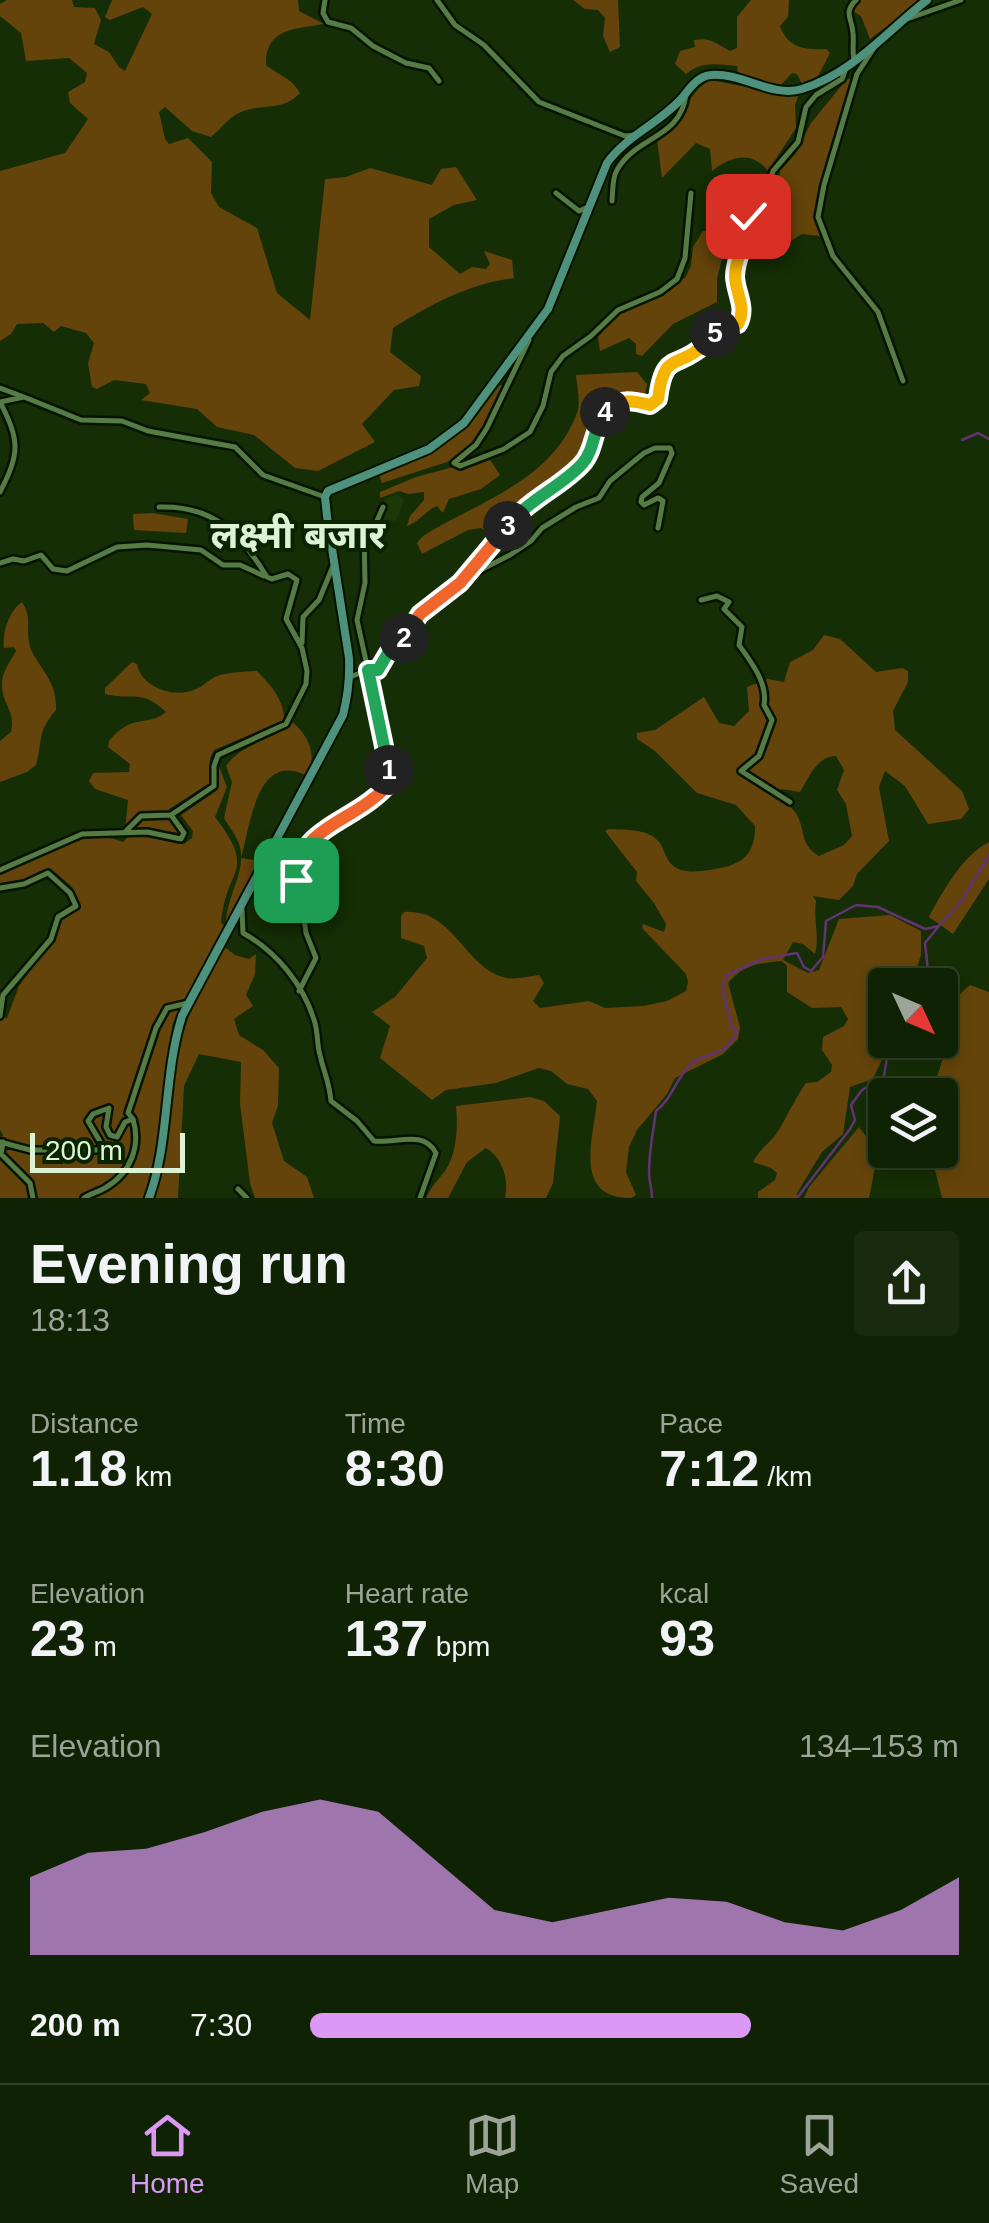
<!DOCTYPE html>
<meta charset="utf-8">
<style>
:root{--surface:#102204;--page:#192a0e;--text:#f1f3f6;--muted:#9ca49a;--line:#303f26;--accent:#db99f5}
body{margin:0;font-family:Arial,"Noto Sans Devanagari",sans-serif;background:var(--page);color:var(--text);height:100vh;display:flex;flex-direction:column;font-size:38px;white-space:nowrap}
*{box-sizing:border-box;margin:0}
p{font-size:32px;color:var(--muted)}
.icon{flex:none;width:55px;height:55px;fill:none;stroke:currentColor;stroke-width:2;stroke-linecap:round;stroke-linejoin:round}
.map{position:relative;height:1198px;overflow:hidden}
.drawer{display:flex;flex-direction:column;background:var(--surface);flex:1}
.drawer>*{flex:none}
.needle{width:65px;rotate:134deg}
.fabs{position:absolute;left:868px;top:968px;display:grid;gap:20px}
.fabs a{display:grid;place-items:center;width:90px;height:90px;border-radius:10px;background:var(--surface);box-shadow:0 5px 15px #0003,0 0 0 2px var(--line);font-size:50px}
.scale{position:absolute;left:30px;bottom:25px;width:155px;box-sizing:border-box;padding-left:10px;border:5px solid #def3d5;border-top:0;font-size:28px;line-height:35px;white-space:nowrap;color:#def3d5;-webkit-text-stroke:8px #0b2400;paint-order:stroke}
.pin{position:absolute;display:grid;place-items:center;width:85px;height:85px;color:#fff;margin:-42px;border-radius:20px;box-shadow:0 5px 15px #0006}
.km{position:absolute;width:50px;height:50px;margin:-25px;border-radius:50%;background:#222;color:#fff;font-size:28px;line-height:50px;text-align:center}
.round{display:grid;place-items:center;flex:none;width:105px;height:105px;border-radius:10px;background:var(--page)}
.overview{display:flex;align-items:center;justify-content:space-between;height:170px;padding:0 30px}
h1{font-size:55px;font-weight:800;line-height:75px}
.figures{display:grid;grid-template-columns:repeat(3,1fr);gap:15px;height:170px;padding:10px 30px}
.figures div{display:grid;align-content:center}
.figures b{font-size:50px;font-weight:800}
.figures small{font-size:28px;font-weight:400}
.figures p{font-size:28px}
.chart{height:280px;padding:20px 30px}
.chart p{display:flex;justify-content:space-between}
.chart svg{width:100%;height:180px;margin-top:10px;fill:var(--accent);opacity:.7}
ul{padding:0 30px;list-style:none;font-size:32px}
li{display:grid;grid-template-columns:160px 120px 1fr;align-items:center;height:75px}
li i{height:25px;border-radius:12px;background:var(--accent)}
.tab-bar{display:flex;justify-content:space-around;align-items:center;height:140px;border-top:2px solid var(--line);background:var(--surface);font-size:28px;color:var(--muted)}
.tab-bar a{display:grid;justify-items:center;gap:5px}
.tab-bar .on{color:var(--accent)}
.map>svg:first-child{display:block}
.built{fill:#1b3808}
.green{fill:#64440a;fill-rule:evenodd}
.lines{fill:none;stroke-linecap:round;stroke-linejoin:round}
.stream{stroke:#633375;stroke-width:2.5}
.minor-casing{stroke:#041400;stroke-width:10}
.major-casing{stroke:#041400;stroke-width:12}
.minor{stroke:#567b44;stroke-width:5}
.major{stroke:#4e927d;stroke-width:8}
.split-1-casing{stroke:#fff;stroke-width:20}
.split-2-casing{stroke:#fff;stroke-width:20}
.split-3-casing{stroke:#fff;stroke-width:20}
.split-4-casing{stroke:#fff;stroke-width:20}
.split-5-casing{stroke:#fff;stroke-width:20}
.split-6-casing{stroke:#fff;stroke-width:20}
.split-1{stroke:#f0652b;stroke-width:12}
.split-2{stroke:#22a559;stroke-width:12}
.split-3{stroke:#f0652b;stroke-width:12}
.split-4{stroke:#22a559;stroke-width:12}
.split-5{stroke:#f5b400;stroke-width:12}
.split-6{stroke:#f5b400;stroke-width:12}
.labels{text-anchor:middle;stroke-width:8;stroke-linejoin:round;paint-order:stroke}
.district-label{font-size:38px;font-weight:bold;fill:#def3d5;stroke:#0b2400}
</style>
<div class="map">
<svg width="989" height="1198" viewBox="0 0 989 1198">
<rect width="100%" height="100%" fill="#152e05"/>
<path class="built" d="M 397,494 L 404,499 L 400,511 L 396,521 L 385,520 L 381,516 L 386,499 Z"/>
<path class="green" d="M 7,0 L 72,0 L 74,7 L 95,8 L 101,20 L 94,44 L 109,52 L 119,67 L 125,71 L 152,14 L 143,7 L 110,20 L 105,17 L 112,0 L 298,0 L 299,11 L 324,24 C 295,29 265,28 266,65 C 278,75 292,78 300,93 C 283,112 262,103 241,112 C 227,118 222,128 211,137 L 192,131 L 165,107 L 159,112 L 165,139 L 169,144 L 188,138 L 212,162 L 211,193 L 219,207 L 257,228 L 277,293 L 310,320 L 325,179 L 346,177 L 370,168 L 432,185 L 441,169 L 456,167 L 477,200 L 454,205 L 429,219 L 429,247 L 460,274 L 472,267 L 486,269 L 490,264 L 484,251 L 512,260 L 514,278 C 468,284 432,304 393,328 L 390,352 L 421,376 L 419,386 L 394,390 L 362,424 L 375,442 L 318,471 L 295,468 L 254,435 L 217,427 L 197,409 L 141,400 L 150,393 L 146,384 L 114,380 L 97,389 L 92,387 L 88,363 L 94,343 L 86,333 L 61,326 L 54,332 L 43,323 L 17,324 L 11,334 L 0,341 L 0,171 L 65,153 L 88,119 L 70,103 L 68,92 L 85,82 L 87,73 L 69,58 L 26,61 L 21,33 L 0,16 L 0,4 Z
M 573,0 L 618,0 L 620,47 L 610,52 L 603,36 L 605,18 L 598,10 L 585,9 Z
M 751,0 L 789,0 L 788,17 L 780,26 C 788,48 804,50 826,49 L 830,53 L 817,78 L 802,84 L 797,74 L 792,73 L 779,87 L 738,75 L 737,66 C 718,64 701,61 686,74 L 675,64 L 680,51 L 695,47 L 694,40 C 711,37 717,44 730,51 L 737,48 L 737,17 Z
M 860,0 L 922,0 L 870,39 L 861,16 L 851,10 Z
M 854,77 L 844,119 L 821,184 L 815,214 L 820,236 L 802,234 L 789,242 L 776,208 L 780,171 L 796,153 L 811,123 L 846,80 Z
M 710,80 L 794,96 L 799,94 L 795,105 L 796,128 L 768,171 C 752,150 730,156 712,171 L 710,149 L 696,143 L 662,178 L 657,140 C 687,122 682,97 710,80 Z
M 703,231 L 728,234 L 717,279 L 717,302 L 673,324 L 642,356 L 636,354 L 636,344 L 629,338 L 600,351 L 598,337 L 622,311 L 685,278 L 691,266 L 693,247 Z
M 637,372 L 647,384 L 644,400 L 626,397 L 613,403 L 603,414 L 583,458 L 519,508 L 495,539 L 481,528 L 468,530 L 422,554 L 417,543 L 423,536 C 479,501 551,482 577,413 C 581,403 577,386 576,375 Z
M 493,384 L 505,386 L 486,427 L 466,452 L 447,462 L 382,483 L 378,472 L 431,452 L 450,439 L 465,426 Z
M 489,458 L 500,475 L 481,489 L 449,499 L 443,513 L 437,506 C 425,511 419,522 407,526 L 410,516 L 424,500 L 424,492 L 408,494 L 399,491 L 380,498 L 380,492 L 416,477 L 453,467 L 459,470 Z
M 153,513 L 188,519 L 186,533 L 134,530 L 133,514 Z
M 22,602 C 32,618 26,625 29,642 C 32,663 58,677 56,710 C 36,733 43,741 36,765 L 27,772 L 0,782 L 0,741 L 11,732 C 16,710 1,704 2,683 C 2,672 11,660 16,651 L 14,647 L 4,648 C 2,633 9,611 22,602 Z
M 824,635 L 840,639 L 876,672 L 902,668 L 908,671 L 908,682 L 893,711 L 895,730 L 962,791 L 969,809 L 961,819 L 928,824 L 905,786 L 885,771 L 879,787 L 889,841 L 857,874 L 853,886 L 839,900 L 813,896 L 816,901 C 813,920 820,935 815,954 L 803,944 L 793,942 L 783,960 L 808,973 L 819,970 L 839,919 L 890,915 L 921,931 L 921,955 L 912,983 L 885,985 L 885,1013 L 881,1018 L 886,1051 L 873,1079 L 850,1087 L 843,1134 L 822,1152 L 797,1193 L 797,1198 L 758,1198 L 758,1192 L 775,1180 L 777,1173 L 771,1168 L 753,1162 C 760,1148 773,1141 780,1128 C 789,1112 795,1099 806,1083 L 817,1082 L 831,1072 L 832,1065 L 822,1050 L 823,1037 L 844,1026 L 848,1019 L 841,1007 L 812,1008 L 787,992 L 787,966 L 782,961 C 759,963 743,965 728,983 L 740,1027 L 738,1039 L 723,1054 L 675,1078 L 667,1094 L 637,1130 L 629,1147 L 626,1172 L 636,1195 L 631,1198 C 573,1198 593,1140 597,1101 L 588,1089 L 567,1084 L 551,1071 L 539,1068 L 496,1083 L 446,1090 L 432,1100 L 380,1058 L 390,1026 L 372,1012 L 395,997 L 427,958 L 424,946 L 401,938 L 401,916 L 404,912 C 454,908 465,970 507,978 C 517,980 529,976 539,975 L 544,983 L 533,1001 L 540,1008 L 589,1001 L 605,1008 L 643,1006 L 667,1001 L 686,991 L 688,982 L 686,974 L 642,928 L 643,924 L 664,932 L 666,924 L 654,903 L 636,881 L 637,872 L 605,831 L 608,829 C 625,830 649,828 660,843 C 666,853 666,863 678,869 C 688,873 699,871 710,870 C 739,865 755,859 755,826 L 736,805 L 697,793 L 655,751 L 637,739 L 637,733 L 655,730 L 704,697 L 719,723 L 734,726 L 749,711 L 747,687 L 768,679 L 784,682 L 790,662 L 813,650 ZM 836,756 L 844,770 L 837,790 L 846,804 L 852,836 L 844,845 L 819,856 C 799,845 806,827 795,812 C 789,804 782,802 777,793 L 781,789 L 800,792 C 810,776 816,757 836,756 Z
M 132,662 L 137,664 C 141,688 176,699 196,689 C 204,686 209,679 217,676 C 228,672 245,672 257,671 C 274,689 281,696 285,720 L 214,750 L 210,758 L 209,784 L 169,809 L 170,818 L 180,833 L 142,829 L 125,831 L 128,800 L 95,789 L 89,781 L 93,773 L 129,772 L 130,764 L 108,747 L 109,741 C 133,712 146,728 166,712 C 141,688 132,701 105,694 L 105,688 Z
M 291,721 C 307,733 320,757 305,775 C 256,751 250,828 241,858 L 260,861 L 229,921 L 226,921 C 227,896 246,872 240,847 C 237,836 229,827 224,818 L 232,782 L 226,766 C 242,743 272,741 291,721 Z
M 218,764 L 227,787 L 215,817 C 258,873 226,866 221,923 L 225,926 L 173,1023 L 165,1069 L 155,1188 C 169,1157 166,1120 171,1086 C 179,1032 197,993 222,945 L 235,955 L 249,959 L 256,954 L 255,974 L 246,995 L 253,1006 L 234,1019 L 239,1035 L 263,1050 L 279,1068 L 278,1105 L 272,1123 L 284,1161 L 307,1177 L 314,1198 L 255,1198 L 250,1183 L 240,1104 L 241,1062 L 199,1054 L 184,1086 L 178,1198 L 0,1198 L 0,1139 L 3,1135 L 0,1130 L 0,1016 L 7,1018 L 19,986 L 53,940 L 61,921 L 79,906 L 73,888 L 56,873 L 42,871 L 23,882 L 0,886 L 0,872 C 38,860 84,825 123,842 L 131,834 L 184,844 L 192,838 L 193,831 L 181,815 L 216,791 Z
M 989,842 L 989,879 L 953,934 L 929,917 C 942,892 963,855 989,842 Z
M 970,985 L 989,992 L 989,1198 L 942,1198 L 930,1150 L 940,1150 L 940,1095 L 931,1095 C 935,1082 940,1070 943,1057 C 949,1027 943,1006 970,985 Z
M 530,1097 L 544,1101 L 560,1116 L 553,1183 L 546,1198 L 505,1198 C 509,1180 503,1158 486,1148 L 467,1162 L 448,1198 L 426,1198 C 431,1187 438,1180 445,1171 C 457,1154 458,1126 456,1106 Z
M 859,1127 L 874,1147 L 883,1152 L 875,1167 L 869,1198 L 804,1198 L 809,1187 Z"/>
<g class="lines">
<path class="stream" d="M 962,440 L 978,433 L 989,439
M 916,985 L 923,981 L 928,971 L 925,943 L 938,927
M 652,1198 C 652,1189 649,1181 649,1172 C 649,1152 653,1132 656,1111 C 672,1099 676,1078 691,1064 C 704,1052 724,1059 737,1032 L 732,1028 L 722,986 L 727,975 L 762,959 L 797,953 L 804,967 L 811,971 L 823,957 L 826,921 L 856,905 L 878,907 L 925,929 L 939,926 L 963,899 L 989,855
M 797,1198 L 850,1129 L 855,1120 L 851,1105 L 862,1090 L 884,1076 L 890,1040"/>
<defs>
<path id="minor" d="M 325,0 L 323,13 L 328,22 L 351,28 L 373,46 L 406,63 L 429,68 L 439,81
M 437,0 L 455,25 L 484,45 L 539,102 L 625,136 L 634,135
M 907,19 L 961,0
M 874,48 L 857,74 L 824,185 L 818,217 L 833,256 L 878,312 L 903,381
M 854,60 C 852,50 854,42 853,33 C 852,18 843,13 856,0
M 556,193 L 579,211 L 588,207
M 612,201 C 613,191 612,178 617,170 C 636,136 680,139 686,95
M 529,340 L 487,428 L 476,445 L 454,463 L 460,466 L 504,449 L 530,432 L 543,406 L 551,372 L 563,356 L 591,336 L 618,310 L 660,292 L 677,279 L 685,258 L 691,193
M 0,388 L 24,397
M 0,402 L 24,397 L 81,420 L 122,421 L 148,431 L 235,447 L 263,475 L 325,497
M 0,492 C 20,453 20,441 0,402
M 0,563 L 13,559 L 24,561 L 41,555 L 53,569 L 67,571 L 117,547 L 147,545 L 201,550 L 223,565 L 240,565 L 264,576
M 462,580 L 525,507 L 586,459 L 599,420 L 609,406 L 625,400 L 650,405 L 658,399 L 662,373 L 669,365 L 703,346 L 720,329 L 739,324 C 746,307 736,294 735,277 C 735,254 750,240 748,215 L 767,189 L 773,171 L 798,142 L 806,107 L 816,95 L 842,79 L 845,71
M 701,600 L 717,596 L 729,602 L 724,609 L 742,627 L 739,645 C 751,662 768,683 764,705 L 772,720 L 759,756 L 741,771 L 790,802
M 302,643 L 303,617 L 319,600 L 333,566
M 350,677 L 368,670 L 357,620 L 365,583 L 364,529 L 376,523 L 383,507
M 126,831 L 141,816 L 171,815
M 0,870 L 82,834 L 147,832 L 181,839 L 184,833 L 171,815 L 214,786 L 214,766 L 218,755 L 286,724 L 306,684 L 307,671 L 302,648 L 286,619 L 297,580 L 288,574 L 272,579 L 267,577 C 241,534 214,505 159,507
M 0,888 L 24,884 L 48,873 L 70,893 L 76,906 L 58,917 L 51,939 L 3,995 L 0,1016
M 242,909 L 243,933 C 277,952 304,985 315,1023 C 318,1034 317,1045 320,1055 C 324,1073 329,1081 331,1101 L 357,1121 L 374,1141 C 396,1144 423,1129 436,1153 L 420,1198
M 299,991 L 316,958 L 306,933 L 297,865 C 316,824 357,816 387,786 L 389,768 L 368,670 L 378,670 L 387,653 L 401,642 L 420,614 L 465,578 L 510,555 L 531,541 L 542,528 L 576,507 L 599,498 L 610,481 L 644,453 L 655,448 L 670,448 L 672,453 L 659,483 L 642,497 L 641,502 L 644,505 L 658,498 L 663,501 L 658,528
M 133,1119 L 128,1113 L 156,1028 L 167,1008 L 188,1003
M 0,1142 L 30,1150 L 99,1150 L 102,1145 L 88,1121 L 93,1114 L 109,1108 L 106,1127 L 110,1135 L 117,1137 L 125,1122 L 133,1119 C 141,1146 131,1173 105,1188 C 98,1192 90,1194 84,1198
M 3,1142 L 1,1154 L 30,1183 L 33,1198
M 238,1189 L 247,1198"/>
<path id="major" d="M 149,1198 C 170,1141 163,1077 182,1016 L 343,715 C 348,695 350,679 349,658 L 327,516 L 325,497 L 328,491 L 429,449 L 464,423 L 548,309 L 607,163 C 626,136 660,123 682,98 C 690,88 698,76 711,75 C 741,72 772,98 802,89 C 853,73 886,32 927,0"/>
</defs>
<use href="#minor" class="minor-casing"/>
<use href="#major" class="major-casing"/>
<use href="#minor" class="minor"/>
<use href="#major" class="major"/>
</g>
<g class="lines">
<defs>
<path id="split-1" d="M 296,880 C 297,831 345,823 375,797 C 377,796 386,787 387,786 C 388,784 389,771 389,770"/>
<path id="split-2" d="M 389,770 L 368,670 L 378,670 L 388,653 L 404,638"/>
<path id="split-3" d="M 404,638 L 420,614 L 460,583 L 508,526"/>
<path id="split-4" d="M 508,526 C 530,498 561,487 582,464 C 595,450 593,428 605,412"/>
<path id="split-5" d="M 605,412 C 616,397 634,401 650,405 L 658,399 C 664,350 677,370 704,345 C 708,341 711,336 715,333"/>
<path id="split-6" d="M 715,333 L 738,324 C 747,308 736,294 735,277 C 735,254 750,240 748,216"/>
</defs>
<use href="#split-1" class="split-1-casing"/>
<use href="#split-2" class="split-2-casing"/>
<use href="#split-3" class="split-3-casing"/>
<use href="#split-4" class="split-4-casing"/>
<use href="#split-5" class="split-5-casing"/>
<use href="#split-6" class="split-6-casing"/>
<use href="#split-1" class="split-1"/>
<use href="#split-2" class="split-2"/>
<use href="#split-3" class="split-3"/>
<use href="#split-4" class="split-4"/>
<use href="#split-5" class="split-5"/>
<use href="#split-6" class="split-6"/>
</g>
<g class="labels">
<g class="district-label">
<text x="298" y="548">लक्ष्मी बजार</text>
</g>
</g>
</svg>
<div class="fabs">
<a><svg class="needle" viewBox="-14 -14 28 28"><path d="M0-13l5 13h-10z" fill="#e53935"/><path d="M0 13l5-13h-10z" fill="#9ca49a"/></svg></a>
<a><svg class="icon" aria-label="layers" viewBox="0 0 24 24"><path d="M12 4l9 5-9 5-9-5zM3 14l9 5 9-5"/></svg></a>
</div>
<div class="scale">200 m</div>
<div class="pin" style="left:296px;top:880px;background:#1e9e55"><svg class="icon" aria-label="arrive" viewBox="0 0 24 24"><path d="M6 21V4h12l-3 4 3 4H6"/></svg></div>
<div class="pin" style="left:748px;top:216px;background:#d93025"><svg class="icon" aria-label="check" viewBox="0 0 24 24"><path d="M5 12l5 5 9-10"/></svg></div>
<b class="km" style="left:389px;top:770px">1</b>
<b class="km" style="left:404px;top:638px">2</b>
<b class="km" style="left:508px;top:526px">3</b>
<b class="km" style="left:605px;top:412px">4</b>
<b class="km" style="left:715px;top:333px">5</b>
</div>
<section class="drawer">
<div class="overview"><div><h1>Evening run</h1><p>18:13</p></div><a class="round"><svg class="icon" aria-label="share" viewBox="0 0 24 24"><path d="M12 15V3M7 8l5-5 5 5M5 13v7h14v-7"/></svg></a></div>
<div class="figures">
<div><p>Distance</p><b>1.18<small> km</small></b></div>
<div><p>Time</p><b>8:30</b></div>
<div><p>Pace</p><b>7:12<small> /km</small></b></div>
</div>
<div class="figures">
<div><p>Elevation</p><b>23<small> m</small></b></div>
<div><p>Heart rate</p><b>137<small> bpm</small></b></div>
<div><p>kcal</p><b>93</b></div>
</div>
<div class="chart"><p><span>Elevation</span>134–153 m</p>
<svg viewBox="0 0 160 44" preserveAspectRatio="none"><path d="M0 44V25L10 19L20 18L30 14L40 9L50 6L60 9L70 21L80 33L90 36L100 33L110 30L120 31L130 36L140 38L150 33L160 25V44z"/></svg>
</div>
<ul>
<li><b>200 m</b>7:30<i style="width:68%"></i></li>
</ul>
</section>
<nav class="tab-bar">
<a class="on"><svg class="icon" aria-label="home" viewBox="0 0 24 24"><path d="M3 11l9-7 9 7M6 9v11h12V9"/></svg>Home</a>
<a><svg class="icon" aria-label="map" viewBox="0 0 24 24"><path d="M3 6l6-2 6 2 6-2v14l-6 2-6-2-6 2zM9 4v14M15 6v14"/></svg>Map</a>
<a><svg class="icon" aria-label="saved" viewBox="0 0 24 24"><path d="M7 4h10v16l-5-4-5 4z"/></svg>Saved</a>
</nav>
